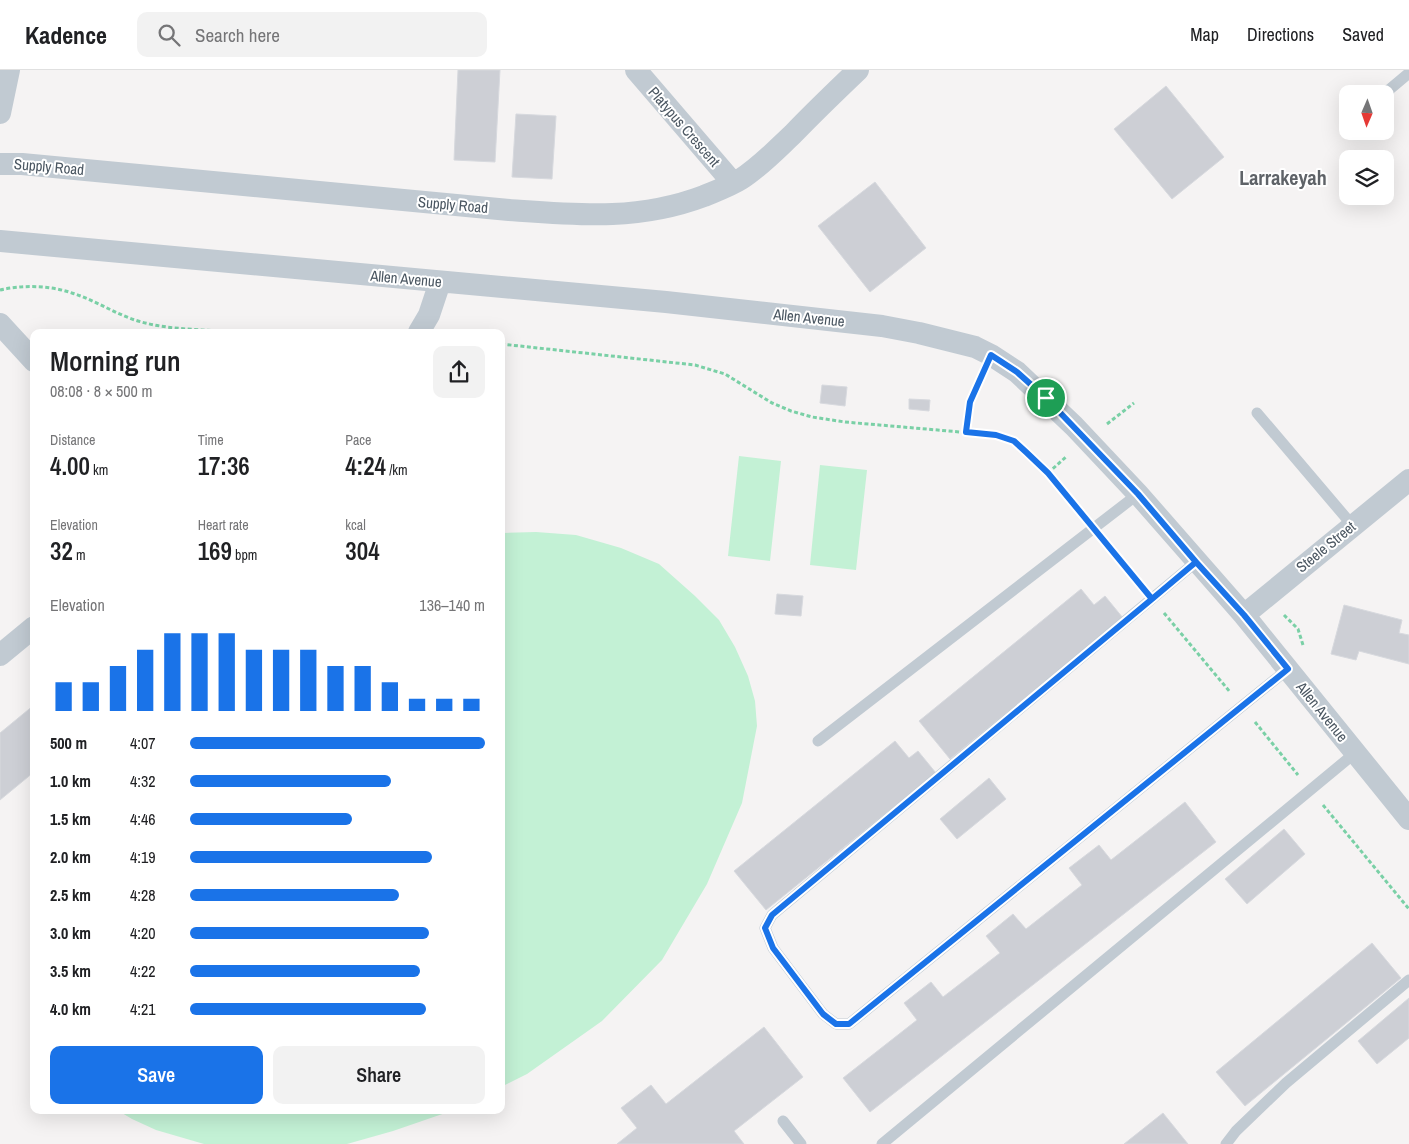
<!DOCTYPE html>
<meta charset="utf-8">
<style>
:root{--surface:#fff;--page:#f2f2f2;--text:#202124;--muted:#757577;--line:#e0e0e0;--accent:#1a73e8}
body{margin:0;font-family:"Archivo Narrow",sans-serif;background:var(--page);color:var(--text);height:100vh;display:flex;flex-direction:column;font-size:19px;white-space:nowrap}
*{box-sizing:border-box;margin:0}
p{font-size:16px;color:var(--muted)}
.icon{flex:none;width:28px;height:28px;fill:none;stroke:currentColor;stroke-width:2;stroke-linecap:round;stroke-linejoin:round}
.map{position:relative;flex:1;overflow:hidden}
.sheet{position:absolute;left:30px;top:259px;width:475px;height:785px;display:flex;flex-direction:column;background:var(--surface);border-radius:10px;box-shadow:0 5px 20px #0002}
.sheet>*{flex:none}
.needle{width:32px;rotate:182deg}
.fabs{position:absolute;left:1339px;top:15px;display:grid;gap:10px}
.fabs a{display:grid;place-items:center;width:55px;height:55px;border-radius:10px;background:var(--surface);box-shadow:0 5px 20px #0002;font-size:25px}
.pin{position:absolute;display:grid;place-items:center;width:42px;height:42px;color:#fff;margin:-21px;border:2px solid #fff;border-radius:50%;box-shadow:0 1px 5px #0007}
.round{display:grid;place-items:center;flex:none;width:52px;height:52px;border-radius:10px;background:var(--page)}
.summary{display:flex;align-items:center;justify-content:space-between;height:85px;padding:0 20px}
h1{font-size:28px;font-weight:600;line-height:38px}
.figures{display:grid;grid-template-columns:repeat(3,1fr);gap:8px;height:85px;padding:5px 20px}
.figures div{display:grid;align-content:center}
.figures b{font-size:25px;font-weight:600}
.figures small{font-size:14px;font-weight:400}
.figures p{font-size:14px}
.chart{height:140px;padding:10px 20px}
.chart p{display:flex;justify-content:space-between}
.chart svg{width:100%;height:90px;margin-top:5px;stroke:var(--accent);stroke-width:6}
.button{display:flex;gap:10px;margin-top:auto;padding:10px 20px}
.button a{flex:1;height:58px;border-radius:10px;background:var(--accent);color:#fff;font-size:20px;font-weight:600;line-height:58px;text-align:center}
.button a+a{background:var(--page);color:var(--text)}
ul{padding:0 20px;list-style:none;font-size:16px}
li{display:grid;grid-template-columns:80px 60px 1fr;align-items:center;height:38px}
li i{height:12px;border-radius:6px;background:var(--accent)}
header{display:flex;align-items:center;gap:30px;box-sizing:border-box;height:70px;padding:0 25px;background:var(--surface);border-bottom:1px solid var(--line)}
header strong{font-size:24px}
nav{display:flex;gap:28px;margin-inline-start:auto;font-size:18px}
.search{width:350px;height:45px;background:var(--page);display:flex;align-items:center;gap:12px;box-sizing:border-box;padding:0 18px;border-radius:10px;color:var(--muted);font-size:19px}
.map>svg:first-child{display:block}
.green{fill:#c3f1d5}
.building{fill:#cdcfd5;stroke:#d7d9de}
.lines{fill:none;stroke-linecap:round;stroke-linejoin:round}
.path{stroke:#7ad0a6;stroke-width:3;stroke-dasharray:4 2.5;stroke-linecap:butt}
.service{stroke:#c1cad2;stroke-width:11}
.minor{stroke:#c1cad2;stroke-width:22}
.route-casing{stroke:#fff;stroke-width:10}
.route{stroke:#1a73e8;stroke-width:6}
.labels{text-anchor:middle;stroke-width:4;stroke-linejoin:round;paint-order:stroke}
.street-label{font-size:15px;fill:#4a5661;stroke:#fff}
.district-label{font-size:20px;font-weight:bold;fill:#5f6368;stroke:#fff}
</style>
<header>
<strong>Kadence</strong>
<div class="search"><svg class="icon" aria-label="search" viewBox="0 0 24 24"><circle cx="10" cy="10" r="6"/><path d="M15 15l6 6"/></svg>Search here</div>
<nav><a>Map</a><a>Directions</a><a>Saved</a></nav>
</header>
<div class="map">
<svg width="1409" height="1074" viewBox="0 0 1409 1074">
<rect width="100%" height="100%" fill="#f5f3f3"/>
<path class="green" d="M 739,386 L 781,391 L 770,491 L 728,486 Z
M 820,395 L 867,400 L 856,500 L 810,495 Z
M 536,462 L 576,465 L 621,478 L 659,494 L 695,526 L 719,550 L 735,577 L 748,606 L 755,631 L 757,656 L 742,733 L 707,814 L 662,890 L 602,951 L 527,1004 L 501,1017 L 501,463 Z
M 117,1040 L 454,1040 L 393,1061 L 347,1074 L 204,1074 L 156,1060 L 132,1049 Z"/>
<path class="building" d="M 458,0 L 500,0 L 495,92 L 454,90 Z
M 1166,16 L 1224,87 L 1172,129 L 1114,59 Z
M 516,44 L 556,46 L 552,109 L 512,107 Z
M 875,112 L 926,178 L 870,222 L 818,156 Z
M 822,315 L 847,317 L 845,336 L 820,333 Z
M 909,329 L 930,330 L 929,341 L 909,339 Z
M 1081,519 L 1094,535 L 1105,526 L 1123,548 L 950,689 L 919,651 Z
M 777,524 L 803,526 L 801,546 L 775,544 Z
M 1344,535 L 1402,550 L 1399,563 L 1409,565 L 1409,594 L 1359,581 L 1356,590 L 1331,584 Z
M 34,635 L 34,702 L 0,730 L 0,663 Z
M 895,671 L 909,688 L 918,681 L 936,703 L 766,840 L 734,801 Z
M 989,708 L 1006,729 L 957,769 L 940,749 Z
M 1185,732 L 1216,772 L 870,1042 L 843,1008 L 917,950 L 904,933 L 931,912 L 943,927 L 1000,883 L 986,866 L 1013,844 L 1026,859 L 1082,815 L 1069,798 L 1099,775 L 1111,790 Z
M 1284,759 L 1305,784 L 1247,834 L 1225,809 Z
M 1372,873 L 1401,908 L 1245,1036 L 1216,1002 Z
M 1409,928 L 1409,968 L 1377,994 L 1358,971 Z
M 764,957 L 803,1007 L 734,1061 L 744,1074 L 617,1074 L 637,1058 L 621,1038 L 651,1015 L 666,1034 Z
M 1163,1043 L 1188,1074 L 1124,1074 Z"/>
<g class="lines">
<path class="path" d="M 0,220 C 22,215 49,215 72,223 C 95,230 115,244 138,251 C 168,260 199,259 229,262
M 501,274 L 695,295 L 725,304 L 772,333 L 791,341 L 812,347 L 845,352 L 995,365 L 1014,371 L 1026,382 L 1048,403 L 1081,443
M 1107,354 L 1134,333
M 965,362 L 970,332 L 980,307
M 1048,403 L 1067,386
M 1106,473 L 1140,515
M 1164,543 L 1230,622
M 1284,545 L 1298,559 L 1303,575
M 1255,652 L 1298,705
M 1323,735 L 1409,839"/>
<path class="service" d="M 1384,24 L 1409,3
M 1257,343 L 1353,456
M 1196,492 L 772,845 L 765,858 L 773,878 L 823,944 L 836,954 L 849,954 L 1288,599
M 818,671 L 1138,424
M 783,1051 L 801,1074
M 882,1074 L 1355,683
M 1226,1074 L 1236,1061 L 1286,1013 L 1409,910"/>
<path class="minor" d="M 636,0 L 733,113
M 0,43 L 9,0
M 0,94 L 22,94 L 509,140 C 578,145 638,151 704,126 C 716,121 730,116 741,109 C 760,97 777,79 793,64 C 814,42 836,21 858,0
M 0,171 L 666,232 L 882,256 L 919,263 L 975,277 L 991,285 L 1017,302 L 1074,356 L 1138,424 L 1244,545 L 1409,749
M 0,254 L 34,291
M 419,262 L 429,245 L 440,212
M 1244,545 L 1409,410
M 0,585 L 34,557"/>
</g>
<g class="lines">
<defs>
<path id="route" d="M 1046,328 L 1138,424 L 1196,492 L 1152,529 L 772,845 L 765,858 L 773,878 L 823,944 L 836,954 L 849,954 L 1288,599 L 1244,545 L 1196,492 L 1152,529 L 1048,403 L 1026,382 L 1014,371 L 996,365 L 966,362 L 970,332 L 991,285 L 1017,302 L 1046,328"/>
</defs>
<use href="#route" class="route-casing"/>
<use href="#route" class="route"/>
</g>
<g class="labels">
<g class="street-label">
<text transform="translate(684 57) rotate(49)" y="5">Platypus Crescent</text>
<text transform="translate(49 97) rotate(5)" y="5">Supply Road</text>
<text transform="translate(453 135) rotate(5)" y="5">Supply Road</text>
<text transform="translate(406 209) rotate(5)" y="5">Allen Avenue</text>
<text transform="translate(809 248) rotate(6)" y="5">Allen Avenue</text>
<text transform="translate(1326 477) rotate(-39)" y="5">Steele Street</text>
<text transform="translate(1322 642) rotate(51)" y="5">Allen Avenue</text>
</g>
<g class="district-label">
<text x="1283" y="115">Larrakeyah</text>
</g>
</g>
</svg>
<div class="fabs">
<a><svg class="needle" viewBox="-14 -14 28 28"><path d="M0-13l5 13h-10z" fill="#e53935"/><path d="M0 13l5-13h-10z" fill="#757577"/></svg></a>
<a><svg class="icon" aria-label="layers" viewBox="0 0 24 24"><path d="M12 4l9 5-9 5-9-5zM3 14l9 5 9-5"/></svg></a>
</div>
<div class="pin" style="left:1046px;top:328px;background:#1e9e55"><svg class="icon" aria-label="arrive" viewBox="0 0 24 24"><path d="M6 21V4h12l-3 4 3 4H6"/></svg></div>
<section class="sheet">
<div class="summary"><div><h1>Morning run</h1><p>08:08 · 8 × 500 m</p></div><a class="round"><svg class="icon" aria-label="share" viewBox="0 0 24 24"><path d="M12 15V3M7 8l5-5 5 5M5 13v7h14v-7"/></svg></a></div>
<div class="figures">
<div><p>Distance</p><b>4.00<small> km</small></b></div>
<div><p>Time</p><b>17:36</b></div>
<div><p>Pace</p><b>4:24<small> /km</small></b></div>
</div>
<div class="figures">
<div><p>Elevation</p><b>32<small> m</small></b></div>
<div><p>Heart rate</p><b>169<small> bpm</small></b></div>
<div><p>kcal</p><b>304</b></div>
</div>
<div class="chart"><p><span>Elevation</span>136–140 m</p>
<svg viewBox="0 0 160 44" preserveAspectRatio="none"><path d="M5 44V30M15 44V30M25 44V22M35 44V14M45 44V6M55 44V6M65 44V6M75 44V14M85 44V14M95 44V14M105 44V22M115 44V22M125 44V30M135 44V38M145 44V38M155 44V38"/></svg>
</div>
<ul>
<li><b>500 m</b>4:07<i style="width:100%"></i></li>
<li><b>1.0 km</b>4:32<i style="width:68%"></i></li>
<li><b>1.5 km</b>4:46<i style="width:55%"></i></li>
<li><b>2.0 km</b>4:19<i style="width:82%"></i></li>
<li><b>2.5 km</b>4:28<i style="width:71%"></i></li>
<li><b>3.0 km</b>4:20<i style="width:81%"></i></li>
<li><b>3.5 km</b>4:22<i style="width:78%"></i></li>
<li><b>4.0 km</b>4:21<i style="width:80%"></i></li>
</ul>
<div class="button"><a>Save</a><a>Share</a></div>
</section>
</div>
